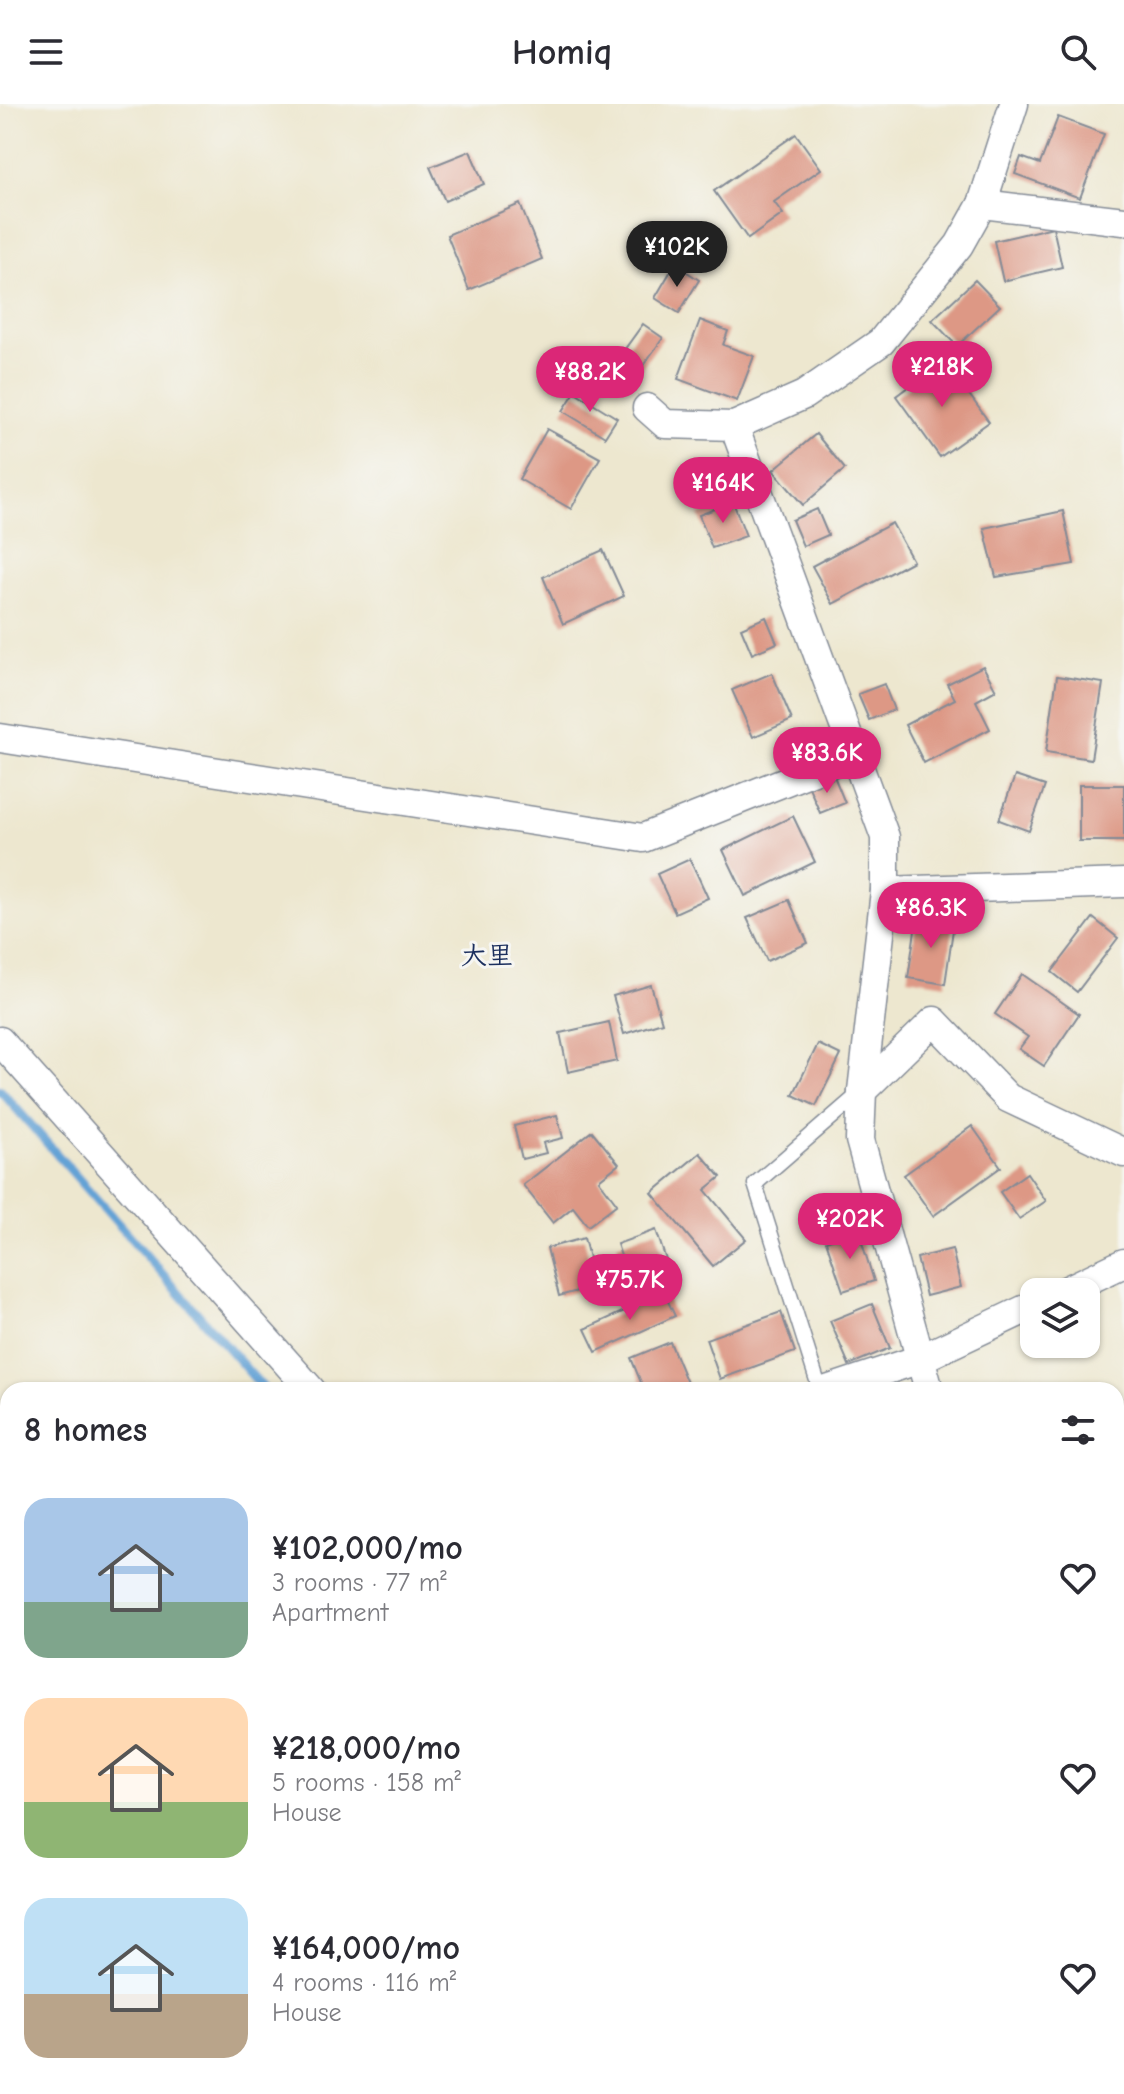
<!DOCTYPE html>
<meta charset="utf-8">
<style>
body{margin:0;font-family:"Comic Neue","Klee One",sans-serif;background:#f7f7f7;color:#2b2b33;height:100vh;display:flex;flex-direction:column;font-size:30px;white-space:nowrap}
*{box-sizing:border-box;margin:0}
p{font-size:26px;color:#7c7c81}
.icon{flex:none;width:44px;height:44px;fill:none;stroke:currentColor;stroke-width:2;stroke-linecap:round;stroke-linejoin:round}
.map{position:relative;flex:1;overflow:hidden}
.drawer{position:absolute;left:0px;top:1278px;width:1124px;height:712px;display:flex;flex-direction:column;background:#fff;border-radius:24px 24px 0 0;box-shadow:0 2px 6px #0004}
.drawer>*{flex:none}
.fabs{position:absolute;left:1020px;top:1174px;display:grid;gap:16px}
.fabs a{display:grid;place-items:center;width:80px;height:80px;border-radius:16px;background:#fff;box-shadow:0 2px 6px #0004;font-size:40px}
.price{position:absolute;translate:-50% -68px;padding:0 18px;border-radius:28px;background:#db2777;color:#fff;font-size:26px;line-height:52px;filter:drop-shadow(0 2px 4px #0008)}
.price::after{content:'';position:absolute;left:50%;top:48px;width:24px;height:18px;margin-left:-12px;background:inherit;clip-path:polygon(0 0,100% 0,50% 100%)}
.price.current{background:#222;color:#fff}
ul{padding:0;list-style:none}
li{display:flex;align-items:center;gap:24px;height:200px;padding:0 24px}
li span{display:grid;place-items:center;flex:none;width:224px;height:160px;border-radius:24px;color:#555}
li>.icon{margin-inline-start:auto}
span .icon{width:96px;height:96px;fill:#fffc;stroke-width:1}
li b{font-size:34px}
h2{display:flex;justify-content:space-between;align-items:center;height:96px;padding:0 24px;font-size:34px}
header{display:flex;justify-content:space-between;align-items:center;height:104px;padding:0 24px;background:#fff;font-size:36px;font-weight:700}
.map>svg:first-child{display:block}
.lines{fill:none;stroke-linecap:round;stroke-linejoin:round}
.stream{stroke:#63a2d5;stroke-width:9}
.building{fill:#dd9885}
.service-casing{stroke:#848b96;stroke-width:17}
.minor-casing{stroke:#848b96;stroke-width:31}
.secondary-casing{stroke:#848b96;stroke-width:41}
.service{stroke:#fff;stroke-width:14}
.minor{stroke:#fff;stroke-width:28}
.secondary{stroke:#fff;stroke-width:38}
.labels{text-anchor:middle;stroke-width:6;stroke-linejoin:round;paint-order:stroke}
.neighbourhood-label{font-size:26px;font-weight:bold;fill:#1b2f5e;stroke:#f6f6f2}
</style>
<header><svg class="icon" aria-label="menu" viewBox="0 0 24 24"><path d="M4 6h16M4 12h16M4 18h16"/></svg>Homiq<svg class="icon" aria-label="search" viewBox="0 0 24 24"><circle cx="10" cy="10" r="6"/><path d="M15 15l6 6"/></svg></header>
<div class="map">
<svg width="1124" height="1990" viewBox="0 0 1124 1990">
<rect width="100%" height="100%" fill="#f6f6f2"/>
<filter id="ink" filterUnits="userSpaceOnUse"><feTurbulence type="fractalNoise" baseFrequency=".0125" numOctaves="2"/><feDisplacementMap in="SourceGraphic" scale="16" xChannelSelector="R" yChannelSelector="G"/><feConvolveMatrix kernelMatrix="1 2 1 2 8 2 1 2 1" color-interpolation-filters="sRGB"/></filter>
<filter id="wash" filterUnits="userSpaceOnUse"><feTurbulence type="fractalNoise" baseFrequency=".006" numOctaves="4" result="noise"/><feDisplacementMap in="SourceGraphic" scale="32" xChannelSelector="R" yChannelSelector="G"/><feGaussianBlur stdDeviation="1.8" result="paint"/><feColorMatrix in="noise" values="0 0 0 0 0 0 0 0 0 0 0 0 0 0 0 0 0 1.4 0 .05"/><feComposite in="paint" operator="in"/></filter>
<g filter="url(#wash)">
<rect width="100%" height="100%" fill="#ede7cf"/>
<g class="lines">
<!-- stream -->
<g class="stream">
<path d="M0,986l265,300"/>
<path d="M887,1982l6,8"/>
</g>
</g>
<g id="blocks">
<!-- building -->
<g class="building">
<path d="M1058,13l46,17 -24,64 -65,-24 6,-17 19,7z"/>
<path d="M796,30l25,35 -47,33 9,12 -35,25 -34,-48z"/>
<path d="M470,47l14,33 -39,17 -15,-34z"/>
<path d="M520,100l22,55 -73,31 -22,-55z"/>
<path d="M1053,123l9,40 -59,14 -9,-40z"/>
<path d="M675,160l24,16 -20,33 -24,-15z"/>
<path d="M975,176l25,26 -43,40 -25,-26z"/>
<path d="M700,216l28,11 -5,14 31,11 -17,45 -59,-22z"/>
<path d="M643,220l20,14 -29,40 -20,-14z"/>
<path d="M944,256l45,62 -49,35 -44,-61z"/>
<path d="M575,288l42,26 -12,19 -42,-26z"/>
<path d="M547,325l53,29 -29,51 -52,-30z"/>
<path d="M816,330l29,35 -42,36 -30,-35z"/>
<path d="M733,398l13,34 -34,12 -13,-33z"/>
<path d="M817,405l11,26 -25,11 -11,-26z"/>
<path d="M1063,407l11,53 -78,13 -12,-49z"/>
<path d="M892,419l21,38 -80,43 -21,-38z"/>
<path d="M603,446l21,46 -61,28 -20,-47z"/>
<path d="M766,513l11,26 -25,11 -11,-26z"/>
<path d="M983,562l13,24 -20,11 14,28 -66,34 -19,-38 50,-26 -8,-15z"/>
<path d="M772,569l20,47 -39,17 -21,-47z"/>
<path d="M1057,572l46,7 -12,76 -45,-7z"/>
<path d="M884,580l10,26 -25,10 -11,-26z"/>
<path d="M834,672l11,27 -25,10 -11,-26z"/>
<path d="M1015,672l30,10 -16,45 -30,-11z"/>
<rect x="1079" y="681" width="45" height="56"/>
<path d="M793,712l22,46 -70,34 -22,-46z"/>
<path d="M690,755l18,39 -33,15 -18,-39z"/>
<path d="M789,796l19,43 -41,18 -20,-43z"/>
<path d="M917,813l37,6 -9,61 -37,-6z"/>
<path d="M1093,814l25,20 -41,54 -25,-20z"/>
<path d="M1022,870l57,40 -35,52 -25,-17 9,-12 -33,-23z"/>
<path d="M651,881l11,37 -38,12 -11,-38z"/>
<path d="M609,918l8,39 -49,11 -8,-39z"/>
<path d="M818,940l23,11 -25,51 -23,-11z"/>
<path d="M557,1011l6,23 -20,5 3,10 -24,6 -8,-33z"/>
<path d="M972,1022l29,41 -68,49 -29,-41z"/>
<path d="M592,1027l27,33 -20,16 18,24 -29,22 -15,-19 -20,16 -30,-38z"/>
<path d="M700,1049l21,24 -16,13 41,49 -33,27 -61,-73z"/>
<path d="M1027,1069l19,28 -27,18 -19,-27z"/>
<path d="M656,1126l13,39 -39,14 -13,-39z"/>
<path d="M858,1126l16,51 -31,10 -17,-50z"/>
<path d="M584,1134l12,48 -37,10 -12,-48z"/>
<path d="M952,1145l9,38 -35,9 -9,-38z"/>
<path d="M664,1189l11,23 -79,36 -11,-23z"/>
<path d="M872,1200l18,44 -41,17 -19,-44z"/>
<path d="M781,1208l14,40 -75,27 -14,-40z"/>
<path d="M670,1238l20,48h-46l-13,-32z"/>
</g>
</g>
</g>
<g filter="url(#ink)">
<use href="#blocks" fill-opacity="0" stroke="#848b96" stroke-width="2"/>
<g class="lines">
<defs>
<path id="service" d="M820,1286l-65,-206 105,-91"/>
<g id="minor">
<path d="M982,100l142,17"/>
<path d="M647,304l18,16 69,2 70,-31 77,-53 78,-97 23,-41 32,-100"/>
<path d="M734,322l151,411v54l-23,200 -2,49 69,250"/>
<path d="M0,634l643,100 211,-84"/>
<path d="M885,787l239,-8"/>
<path d="M0,937l311,349"/>
<path d="M862,987l72,-70 74,77 116,55"/>
<path d="M1063,1188l61,-29"/>
<path d="M827,1286l93,-31 114,-54"/>
<path d="M0,1362h8"/>
<path d="M0,1787l8,1"/>
<path d="M1116,1828l8,1"/>
<path d="M827,1982l7,8"/>
<path d="M932,1982l7,8"/>
</g>
<g id="secondary">
<path d="M0,1822l8,10"/>
<path d="M130,1982l6,8"/>
</g>
</defs>
<!-- service casing -->
<use href="#service" class="service-casing"/>
<!-- minor casing -->
<use href="#minor" class="minor-casing"/>
<!-- secondary casing -->
<use href="#secondary" class="secondary-casing"/>
<!-- service -->
<use href="#service" class="service"/>
<!-- minor -->
<use href="#minor" class="minor"/>
<!-- secondary -->
<use href="#secondary" class="secondary"/>
</g>
</g>
<g class="labels">
<!-- neighbourhood labels -->
<g class="neighbourhood-label">
<text x="487" y="860">大里</text>
</g>
</g>
</svg>
<div class="fabs">
<a><svg class="icon" aria-label="layers" viewBox="0 0 24 24"><path d="M12 4l9 5-9 5-9-5zM3 14l9 5 9-5"/></svg></a>
</div>
<b class="price current" style="left:677px;top:185px">¥102K</b>
<b class="price" style="left:942px;top:305px">¥218K</b>
<b class="price" style="left:590px;top:310px">¥88.2K</b>
<b class="price" style="left:723px;top:421px">¥164K</b>
<b class="price" style="left:827px;top:691px">¥83.6K</b>
<b class="price" style="left:931px;top:846px">¥86.3K</b>
<b class="price" style="left:850px;top:1157px">¥202K</b>
<b class="price" style="left:630px;top:1218px">¥75.7K</b>
<section class="drawer">
<h2>8 homes<svg class="icon" aria-label="filters" viewBox="0 0 24 24"><path d="M4 7h16M4 17h16"/><circle cx="9" cy="7" r="2"/><circle cx="15" cy="17" r="2"/></svg></h2>
<ul>
<li><span style="background:linear-gradient(#a9c7e8 65%,#7fa58c 0)"><svg class="icon" aria-label="home" viewBox="0 0 24 24"><path d="M3 11l9-7 9 7M6 9v11h12V9"/></svg></span><div><b>¥102,000/mo</b><p>3 rooms · 77 m²</p><p>Apartment</p></div><svg class="icon" aria-label="heart" viewBox="0 0 24 24"><path d="M12 20l-8-8c-3-5 5-10 8-4 3-6 11-1 8 4z"/></svg></li>
<li><span style="background:linear-gradient(#ffd9b3 65%,#8fb573 0)"><svg class="icon" aria-label="home" viewBox="0 0 24 24"><path d="M3 11l9-7 9 7M6 9v11h12V9"/></svg></span><div><b>¥218,000/mo</b><p>5 rooms · 158 m²</p><p>House</p></div><svg class="icon" aria-label="heart" viewBox="0 0 24 24"><path d="M12 20l-8-8c-3-5 5-10 8-4 3-6 11-1 8 4z"/></svg></li>
<li><span style="background:linear-gradient(#bfe0f5 60%,#b9a48a 0)"><svg class="icon" aria-label="home" viewBox="0 0 24 24"><path d="M3 11l9-7 9 7M6 9v11h12V9"/></svg></span><div><b>¥164,000/mo</b><p>4 rooms · 116 m²</p><p>House</p></div><svg class="icon" aria-label="heart" viewBox="0 0 24 24"><path d="M12 20l-8-8c-3-5 5-10 8-4 3-6 11-1 8 4z"/></svg></li>
</ul>
</section>
</div>
